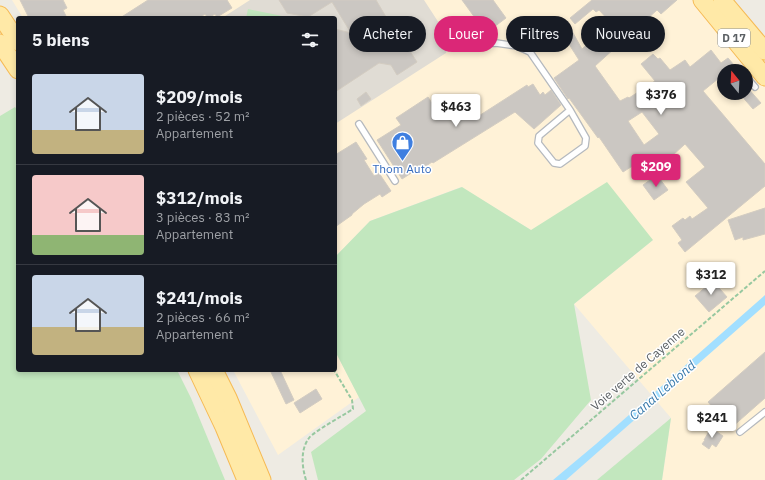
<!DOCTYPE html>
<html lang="fr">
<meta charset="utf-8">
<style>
body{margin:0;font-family:"IBM Plex Sans",sans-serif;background:#242831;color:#f1f3f6;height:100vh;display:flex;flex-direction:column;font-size:15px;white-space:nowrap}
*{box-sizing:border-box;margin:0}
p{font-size:13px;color:#9ea1a6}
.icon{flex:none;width:22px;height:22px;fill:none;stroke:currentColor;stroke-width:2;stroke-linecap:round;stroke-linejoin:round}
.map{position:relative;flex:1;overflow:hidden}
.panel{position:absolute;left:16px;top:16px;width:321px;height:356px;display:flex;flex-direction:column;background:#171b24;border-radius:4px;box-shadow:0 2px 6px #0003}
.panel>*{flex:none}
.hud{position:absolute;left:349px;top:16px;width:356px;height:36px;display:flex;gap:8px}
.needle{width:26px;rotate:342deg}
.tools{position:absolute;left:717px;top:64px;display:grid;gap:8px}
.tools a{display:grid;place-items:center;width:36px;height:36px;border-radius:50%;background:#171b24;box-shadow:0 2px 6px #0003;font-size:20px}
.price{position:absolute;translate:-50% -34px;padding:0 9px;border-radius:4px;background:#fff;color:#222;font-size:13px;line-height:26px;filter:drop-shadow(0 1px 2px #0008)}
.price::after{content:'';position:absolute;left:50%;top:24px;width:12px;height:9px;margin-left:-6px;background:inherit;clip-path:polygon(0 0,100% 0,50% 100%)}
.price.current{background:#db2777;color:#fff}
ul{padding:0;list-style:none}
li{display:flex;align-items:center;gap:12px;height:100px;padding:0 16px}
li+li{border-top:1px solid #363941}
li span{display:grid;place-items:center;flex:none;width:112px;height:80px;border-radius:4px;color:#555}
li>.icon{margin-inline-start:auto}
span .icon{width:48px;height:48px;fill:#fffc;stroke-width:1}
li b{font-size:17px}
h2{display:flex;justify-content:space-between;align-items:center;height:48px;padding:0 16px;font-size:17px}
.chip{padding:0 14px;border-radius:18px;background:#171b24;box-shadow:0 2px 6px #0003;font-size:14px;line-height:36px}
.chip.current{background:#db2777;color:#fff}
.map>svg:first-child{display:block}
.commercial{fill:#fff2d7;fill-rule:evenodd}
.education{fill:#e0dcd4}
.green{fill:#c2e7be}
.water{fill:#a2dfff}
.building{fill:#cbc7c2;stroke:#d3ccc1;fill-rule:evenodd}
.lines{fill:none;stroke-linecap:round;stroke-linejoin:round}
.service-casing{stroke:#b5b9be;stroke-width:8}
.primary-casing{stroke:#f6ba54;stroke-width:19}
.path{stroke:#97c8a0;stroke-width:2;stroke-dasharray:4 2;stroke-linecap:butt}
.service{stroke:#fff;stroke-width:5.5}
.primary{stroke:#ffe9a7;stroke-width:17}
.labels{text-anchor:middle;stroke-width:3;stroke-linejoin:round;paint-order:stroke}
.shield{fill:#fff;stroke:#8c9092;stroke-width:1}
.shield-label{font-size:11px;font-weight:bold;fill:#5b6064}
.shop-label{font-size:12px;fill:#366cbe;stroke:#fff}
.street-label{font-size:12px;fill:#5b6064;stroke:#fff}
.water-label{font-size:13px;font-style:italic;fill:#397bac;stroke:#fff}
</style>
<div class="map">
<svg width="765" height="480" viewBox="0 0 765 480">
<rect width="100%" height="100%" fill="#eeebe3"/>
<!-- commercial -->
<g class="commercial">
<path d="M12,0h680l73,86v394h-103l9,-62 -97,-114 79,-64 -122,-10 -70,-43 -91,34 -35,36v-239h-312zM724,71h22v22h-22z"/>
<path d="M335,351l24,46 -81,58 -45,-85h102z"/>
</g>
<!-- education -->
<path class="education" d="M250,0h174l26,40 -4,13 -111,71v-106h-113z"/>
<!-- green -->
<g class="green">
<path d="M248,9l44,9h-46z"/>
<path d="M15,107l3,4v259h159l14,28 34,82h-225v-364z"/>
<path d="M607,182l46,58 -79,64 17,96 -50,59 -27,21h-196l-7,-28 55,-41 -31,-60v-94l35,-36 92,-34 69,43z"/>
<path d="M671,418l-9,62h-65z"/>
</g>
<!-- water -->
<path class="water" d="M765,295v10l-199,175h-13l43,-36z"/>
<!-- building -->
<g class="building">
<path d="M20,0h43l4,8 -4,2 4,8h-38z"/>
<path d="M148,0h79l5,8 -15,9 -2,-3 -7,4 -3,-4 -6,4h-79z"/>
<path d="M279,0h97l16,27 -18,11 32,7 11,17 -20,13 -6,-10 -12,-2 -44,29v-63l16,4 -19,-31 -24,15 -21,-4z"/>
<path d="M462,0h31l13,18 -20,15z"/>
<path d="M592,0h85l-16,14 -4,-4 -62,56 25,35 8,-4 1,1 26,-17 -14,-17 12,-10 5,5 2,-1 10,12 15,-10 5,7 21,-17 10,13 7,-5 6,7 -7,6h-3v3l-21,17 62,73v22l-80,66 -7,-9 4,-3 -10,-14 11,-8 2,2 5,-4 2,3 16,-11 -22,-26 19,-15 -20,-23 -13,12 4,5 -17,14 -14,-17 -22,14 -24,-35 -1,1 -29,-40 -1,1 -14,-21 25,-18 -12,-19 -21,8 -1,-1h-8l-3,-9 34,-15 14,25 29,-26 -12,-13 -3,2 -3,-3 -18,15 -5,-6zM642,112l17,22 -15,11 -16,-24z"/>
<path d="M533,84l7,11 3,-3 2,3 6,-5 10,15 -27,24 -19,-17 -82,51 -1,-1 -12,8 -1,-2 -17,11 -25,-39 24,-15 -5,-7 32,-21 11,17 21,-12 1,2 3,-1 10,16 53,-34 1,2z"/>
<path d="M746,86l15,17 -8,6 -14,-16h7z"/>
<path d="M366,92l5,7 -10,7 -4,-7z"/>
<path d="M356,142l11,17 -3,1 10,16 5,-3 12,18 -9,6 -2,-3 -16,10 -12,10v1l-17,12v-72z"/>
<path d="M657,175l11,15 -14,10 -11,-15z"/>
<path d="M765,208v26l-22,6v-3l-8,3 -7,-20z"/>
<path d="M713,281l14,16 -18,15 -14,-16z"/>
<path d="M765,352v46l-34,30 -23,-26z"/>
<path d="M270,370h10l14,30 -8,4z"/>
<path d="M316,389l6,10 -22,14 -6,-10z"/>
<path d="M711,428l12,8 -7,11 -4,-3 -3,5 -7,-5 3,-4h-1z"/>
</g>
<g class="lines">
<defs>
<g id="service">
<path d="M463,45l33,-2 21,3 13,6 40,58 16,28 -1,8 -25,18 -6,-1 -16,-20 1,-7 31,-26"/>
<path d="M740,69l1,2"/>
<path d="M746,77l9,10"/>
<path d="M359,124l36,57"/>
<path d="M740,432l25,-20"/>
</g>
<g id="primary">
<path d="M702,0l63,77"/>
<path d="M722,0l43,51"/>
<path d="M0,15l18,27"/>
<path d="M0,43l18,27"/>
<path d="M197,370l27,57 22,53"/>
<path d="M214,370l14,28 34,82"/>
</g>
</defs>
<!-- service casing -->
<use href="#service" class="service-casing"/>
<!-- primary casing -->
<use href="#primary" class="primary-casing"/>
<!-- path -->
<g class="path">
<path d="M306,480c-4,-13 -6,-30 3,-42 4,-6 35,-23 44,-29l-1,-9 -18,-30"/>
<path d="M521,480l244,-209"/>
</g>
<!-- service -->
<use href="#service" class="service"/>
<!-- primary -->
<use href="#primary" class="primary"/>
</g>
<!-- icons -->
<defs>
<symbol id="shop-pin" viewBox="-11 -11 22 30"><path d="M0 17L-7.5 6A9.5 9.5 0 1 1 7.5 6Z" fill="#3f7fe0" stroke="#fff"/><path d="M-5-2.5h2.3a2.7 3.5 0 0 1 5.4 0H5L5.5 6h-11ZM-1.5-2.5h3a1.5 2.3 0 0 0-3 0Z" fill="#fff"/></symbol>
</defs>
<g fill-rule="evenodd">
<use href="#shop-pin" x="390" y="130" width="25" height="34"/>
</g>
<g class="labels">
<!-- shield labels -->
<rect class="shield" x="718" y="29" width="32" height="18" rx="3"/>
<g class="shield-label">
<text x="734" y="42">D 17</text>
</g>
<!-- shop labels -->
<g class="shop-label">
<text x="402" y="173">Thom Auto</text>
</g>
<!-- street labels -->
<g class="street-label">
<text transform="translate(638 369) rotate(-41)" y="4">Voie verte de Cayenne</text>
</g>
<!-- water labels -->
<g class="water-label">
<text transform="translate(662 390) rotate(-41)" y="5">Canal Leblond</text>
</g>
</g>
</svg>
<div class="tools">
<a><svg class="needle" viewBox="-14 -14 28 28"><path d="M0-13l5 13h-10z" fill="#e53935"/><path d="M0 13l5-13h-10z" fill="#9ea1a6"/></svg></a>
</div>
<b class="price" style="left:661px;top:116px">$376</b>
<b class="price" style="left:456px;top:128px">$463</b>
<b class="price current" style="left:656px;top:188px">$209</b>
<b class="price" style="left:711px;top:296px">$312</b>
<b class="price" style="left:712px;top:439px">$241</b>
<div class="hud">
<a class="chip">Acheter</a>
<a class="chip current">Louer</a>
<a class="chip">Filtres</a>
<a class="chip">Nouveau</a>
</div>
<section class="panel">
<h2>5 biens<svg class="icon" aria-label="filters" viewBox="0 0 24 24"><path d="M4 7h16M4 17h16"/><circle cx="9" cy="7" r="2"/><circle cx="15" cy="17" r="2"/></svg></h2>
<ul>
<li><span style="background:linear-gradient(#c9d6e8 70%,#c2b280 0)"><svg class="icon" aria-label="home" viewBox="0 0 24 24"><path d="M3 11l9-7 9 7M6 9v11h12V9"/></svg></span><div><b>$209/mois</b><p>2 pièces · 52 m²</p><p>Appartement</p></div></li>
<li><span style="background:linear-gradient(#f6c9c9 75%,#8fb573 0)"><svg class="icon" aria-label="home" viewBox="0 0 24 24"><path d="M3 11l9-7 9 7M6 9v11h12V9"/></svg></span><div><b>$312/mois</b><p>3 pièces · 83 m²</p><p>Appartement</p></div></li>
<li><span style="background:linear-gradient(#c9d6e8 65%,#c2b280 0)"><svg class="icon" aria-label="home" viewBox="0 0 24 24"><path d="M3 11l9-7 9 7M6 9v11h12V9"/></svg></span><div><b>$241/mois</b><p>2 pièces · 66 m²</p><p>Appartement</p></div></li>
</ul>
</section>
</div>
